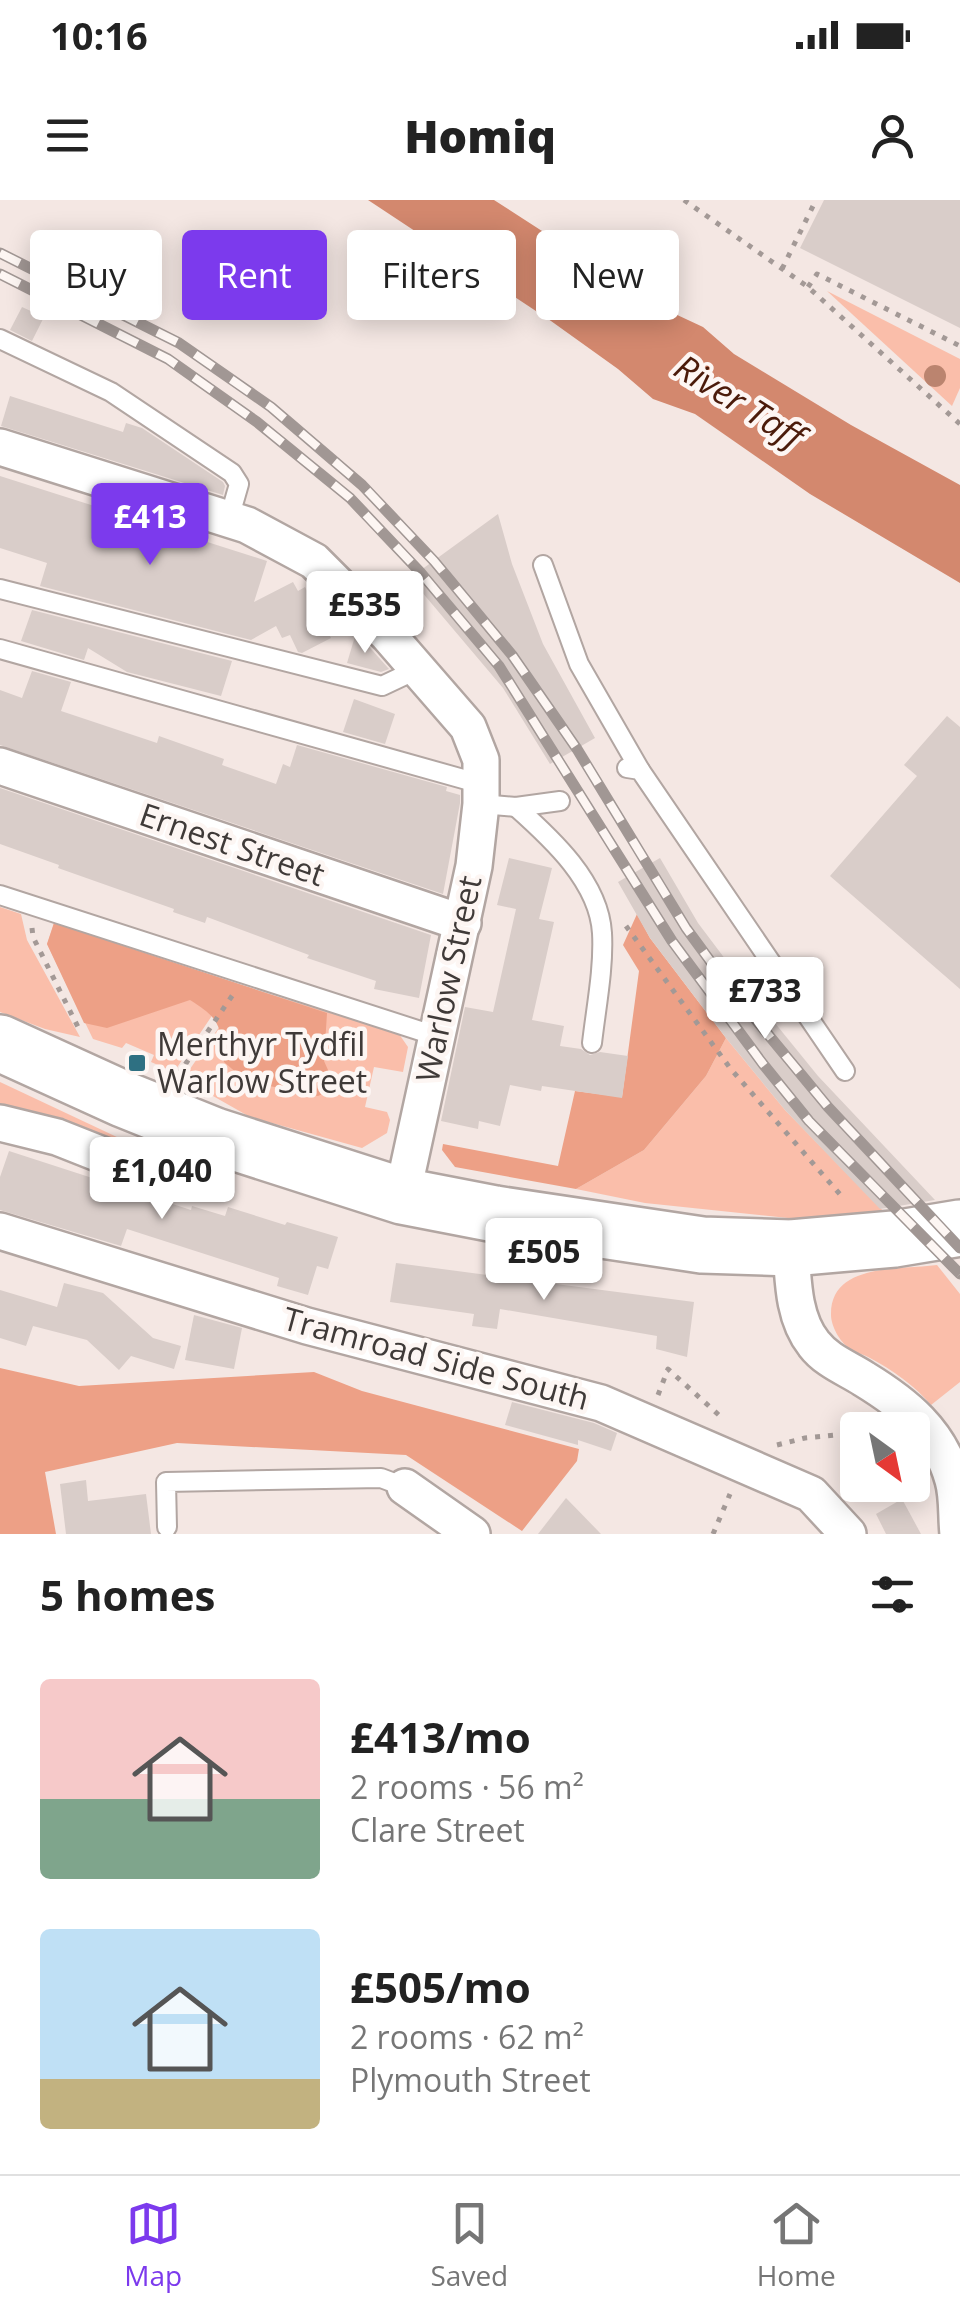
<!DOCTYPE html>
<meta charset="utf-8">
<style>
body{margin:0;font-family:"Open Sans",sans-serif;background:#f2f2f2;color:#222;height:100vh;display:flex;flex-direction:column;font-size:38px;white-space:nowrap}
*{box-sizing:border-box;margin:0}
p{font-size:32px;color:#767676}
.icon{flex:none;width:55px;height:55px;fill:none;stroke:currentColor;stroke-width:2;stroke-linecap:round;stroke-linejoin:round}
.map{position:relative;height:1334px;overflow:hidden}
.sheet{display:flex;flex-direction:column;background:#fff;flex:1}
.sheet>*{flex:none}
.hud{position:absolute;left:30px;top:30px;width:900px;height:90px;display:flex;gap:20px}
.needle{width:65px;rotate:147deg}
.fabs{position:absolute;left:840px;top:1212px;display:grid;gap:20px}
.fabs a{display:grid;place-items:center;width:90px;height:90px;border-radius:10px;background:#fff;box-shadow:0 5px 25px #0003;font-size:50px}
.price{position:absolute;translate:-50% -85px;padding:0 22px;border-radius:10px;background:#fff;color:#222;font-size:32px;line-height:65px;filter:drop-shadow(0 2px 5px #0008)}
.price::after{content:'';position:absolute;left:50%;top:60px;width:30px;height:22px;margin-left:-15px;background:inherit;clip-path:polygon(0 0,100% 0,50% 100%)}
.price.active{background:#7c3aed;color:#fff}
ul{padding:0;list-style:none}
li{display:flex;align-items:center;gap:30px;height:250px;padding:0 40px}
li span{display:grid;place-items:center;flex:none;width:280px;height:200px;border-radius:10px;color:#555}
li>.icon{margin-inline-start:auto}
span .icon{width:120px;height:120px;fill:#fffc;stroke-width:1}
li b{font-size:42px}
h2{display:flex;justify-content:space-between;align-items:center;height:120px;padding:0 40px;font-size:42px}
.tag{padding:0 35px;border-radius:10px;background:#fff;box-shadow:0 5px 25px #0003;font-size:35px;line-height:90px}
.tag.active{background:#7c3aed;color:#fff}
.status{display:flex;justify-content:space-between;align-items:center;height:70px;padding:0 50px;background:#fff;direction:ltr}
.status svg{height:28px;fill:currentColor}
header{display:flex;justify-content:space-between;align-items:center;height:130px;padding:0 40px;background:#fff;font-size:45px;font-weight:800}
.tabs{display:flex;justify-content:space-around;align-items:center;height:140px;border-top:2px solid #e0e0e0;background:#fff;font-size:28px;color:#767676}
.tabs a{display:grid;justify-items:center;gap:5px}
.tabs .active{color:#7c3aed}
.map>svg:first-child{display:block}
.green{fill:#fabeaa}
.forest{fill:#eda086}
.water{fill:#d3886e}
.building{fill:#d9cdc9}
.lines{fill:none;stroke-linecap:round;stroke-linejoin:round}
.service-casing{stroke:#b2a6a2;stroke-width:22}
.minor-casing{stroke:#b2a6a2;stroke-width:40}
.primary-casing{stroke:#b2a6a2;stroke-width:60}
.path{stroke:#a39996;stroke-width:5;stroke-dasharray:5 8;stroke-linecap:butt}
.service{stroke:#fff;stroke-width:18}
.minor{stroke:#fff;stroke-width:35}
.primary{stroke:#fff;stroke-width:55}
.rail-casing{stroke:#a19794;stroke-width:11}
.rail{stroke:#fdf6f3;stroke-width:8;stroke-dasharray:22;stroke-linecap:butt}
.tree{fill:#bb846f}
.poi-dot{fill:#2e7082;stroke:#fdf6f3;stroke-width:4}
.labels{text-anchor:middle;stroke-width:9;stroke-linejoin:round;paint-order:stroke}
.street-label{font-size:32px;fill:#3f3a38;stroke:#fdf6f3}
.poi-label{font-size:32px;fill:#3f3a38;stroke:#fdf6f3;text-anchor:start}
.water-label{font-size:35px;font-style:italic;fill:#4b1b0a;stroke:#fdf6f3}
</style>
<div class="status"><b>10:16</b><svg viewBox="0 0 49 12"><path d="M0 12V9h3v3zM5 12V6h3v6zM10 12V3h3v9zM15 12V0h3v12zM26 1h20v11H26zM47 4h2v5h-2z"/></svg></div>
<header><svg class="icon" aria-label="menu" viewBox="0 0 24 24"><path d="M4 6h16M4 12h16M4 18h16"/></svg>Homiq<svg class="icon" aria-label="person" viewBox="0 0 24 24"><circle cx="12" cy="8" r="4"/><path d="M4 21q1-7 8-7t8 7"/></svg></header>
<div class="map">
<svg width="960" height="1334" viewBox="0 0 960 1334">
<rect width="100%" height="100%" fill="#f4e7e3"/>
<!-- green -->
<g class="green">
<path d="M827,91l133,68v29l-8,18z"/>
<path d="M0,707l21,7 6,26 53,97 -35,-8 -45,-17z"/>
<path d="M54,723l180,60 -60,89 -23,-10 3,-7 -28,-12 -4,5 -29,-9 -46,-95z"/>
<path d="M247,787l152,47 9,13 -5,25 -29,-5 -9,40 22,5 3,8 -3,13 -25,15 -112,-31 -67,-38z"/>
<path d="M726,838l59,72 103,106 -62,6 -181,-19 -69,-14 68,-39 62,-74z"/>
<path d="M0,882l153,72 4,5 -157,-48z"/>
<path d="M937,1065l23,29v88l-29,23c-16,-19 -38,-35 -61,-47 -6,-4 -15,-5 -21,-10 -9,-6 -18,-22 -18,-33 -1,-52 68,-45 106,-50z"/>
</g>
<!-- forest -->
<g class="forest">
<path d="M637,714l13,24 76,100 -20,38 -62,74 -68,39 -121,-22 -13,-17 1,-6 115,22 17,-75 47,6 17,-126 -16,-26z"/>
<path d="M54,723l273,90 -3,48 12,27 -18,8 -72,-15 -22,-19c-3,-35 -3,-43 -34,-62l-83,28 -23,-5 -37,-79z"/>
<path d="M0,1168l79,18 235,-14 48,19 217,58 -2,12 -55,70 -116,-76 -229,-12 -132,29 11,62h-56z"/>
</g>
<!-- water -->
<path class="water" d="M368,0h126l164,106 45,21 31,27 117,71 109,60v98l-150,-89 -115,-80 -42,-15 -35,-30 -67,-48z"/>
<!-- building -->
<g class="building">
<path d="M824,0h136v128l-160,-80z"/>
<path d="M22,107l22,10 -12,24 -22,-11z"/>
<path d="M10,196l113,36 3,-9 16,5 81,54 2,4 -2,9 -222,-69z"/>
<path d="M0,276l267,85 -13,41 39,-20 5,9 7,-4 26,51 -29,15 -4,-1 -8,-17 -8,3 -6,-12 -25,14 -211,-54 7,-23 -47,-15z"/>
<path d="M498,314l14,50 31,80 52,94 -45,26 -47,-76 -93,-110z"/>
<path d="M32,410l200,51 -11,35 -94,-24 -39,-24 -4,12 -63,-19z"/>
<path d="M356,433l16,17 17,19 -8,3 -34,-9z"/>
<path d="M32,471l39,11 -10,29 96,32 2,-7 65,23 -2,6 54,19 7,-20 7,3 7,-22 150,42 -1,4 14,4v8l-17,91 -443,-149v-55l22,8z"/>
<path d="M354,499l41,15 -10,30 -42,-12z"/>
<path d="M947,516l13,11v262l-130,-113 87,-100 -13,-11z"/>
<path d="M0,588l431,147 -12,63 -45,-9 2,-8 -69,-23 2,-3 -102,-38 -2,6 -32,-11 1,-3 -116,-41 1,-3 -59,-21z"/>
<path d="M509,658l43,10 -13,51 15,3 -22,98 32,6 -4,20 21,3 9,6 10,-3 28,4 -6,42 -80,-12 -1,5 -31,-6 -10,41 -21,-5 -1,8 -37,-8 24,-114 28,5 23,-103 -19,-4z"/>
<path d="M660,658l38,65 55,73 65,80 117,124 -55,9 -95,-99 -59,-72 -76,-100 -32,-56z"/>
<path d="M9,951l182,59 1,-4 33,10 3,-9 57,18 2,-3 51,15 -10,32 -11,-3 -9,29 -31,-9 2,-8 -152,-49 -6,17 -121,-36v-33z"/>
<path d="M396,1063l298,39 -7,55 -31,-8 1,-13 -40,-7 -117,-20 -3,20 -25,-3 2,-12 -84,-12z"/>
<path d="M64,1083l39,10 50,45 28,8 -7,23 -43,-13 -12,14 -32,-30 -54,-14 -7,20 -26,-8v-48l57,17z"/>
<path d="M194,1115l48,13 -8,41 -49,-9z"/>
<path d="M512,1202l82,21 23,10 -6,18 -33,-11v5l-73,-20z"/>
<path d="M86,1280l2,21 58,-7 5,40h-85l-6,-50z"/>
<path d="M566,1298l35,36h-63z"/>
<path d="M902,1299l19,35h-35l-10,-20z"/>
</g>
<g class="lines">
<defs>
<g id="service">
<path d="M0,139l111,53 121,81 7,11 -10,35"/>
<path d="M543,365l36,99 61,106"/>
<path d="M0,389l382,97 36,-17"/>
<path d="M0,449l481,135"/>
<path d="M627,568l13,2 205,301"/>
<path d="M481,604l35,3 44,-6"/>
<path d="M516,607c36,32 83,75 86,126 2,35 -6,75 -10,110"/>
<path d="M0,695l436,141"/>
<path d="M167,1327l-1,-45 215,-4 24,9"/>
</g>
<g id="minor">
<path d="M0,247l247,78 67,36 74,74 80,92 13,33v44l-7,62 -72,330"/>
<path d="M0,566l463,157"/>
<path d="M0,923l57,14 96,38 29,-3 20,-15 13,-21"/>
<path d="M0,1031l307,95 294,77 210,91 37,40"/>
<path d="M791,1048c2,32 2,70 23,96 13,17 33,24 50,35 41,25 76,53 89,101 5,17 3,37 5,54"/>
<path d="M405,1287l67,47"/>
</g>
<path id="primary" d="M0,843l123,56 92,37 187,60 93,18 207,31 89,3 103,-9 66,-11"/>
</defs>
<!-- service casing -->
<use href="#service" class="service-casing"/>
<!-- minor casing -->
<use href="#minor" class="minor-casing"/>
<!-- primary casing -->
<use href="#primary" class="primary-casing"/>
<!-- path -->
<g class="path">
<path d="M684,0l124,87 152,137"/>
<path d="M782,69l34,-69"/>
<path d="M808,87l9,-13 143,72"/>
<path d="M626,726l104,142 114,131"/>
<path d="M32,728l1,9 47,94"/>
<path d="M178,875l56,-82"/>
<path d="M658,1195l10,-26 53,48"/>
<path d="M860,1230l6,-11"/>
<path d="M777,1245l28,-7 53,-5"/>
<path d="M713,1334l17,-40"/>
</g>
<!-- service -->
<use href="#service" class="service"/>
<!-- minor -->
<use href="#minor" class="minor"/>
<!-- primary -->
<use href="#primary" class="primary"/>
<defs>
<g id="rail">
<path d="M0,53l179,90 92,64 91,78 72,76 78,94 65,94 109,179 47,64 95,115 132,141"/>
<path d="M0,74l168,85 89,63 93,76 70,74 79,94 173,275 91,123 46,57 151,153"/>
</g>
</defs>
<!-- rail casing -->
<use href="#rail" class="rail-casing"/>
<!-- rail -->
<use href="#rail" class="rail"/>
</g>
<!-- trees -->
<circle class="tree" cx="935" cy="176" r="11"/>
<!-- markers -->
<rect class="poi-dot" x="127" y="853" width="20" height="20" rx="5"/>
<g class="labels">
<!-- street labels -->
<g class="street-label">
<text transform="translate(232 645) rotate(19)" y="11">Ernest Street</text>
<text transform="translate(449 779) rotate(-78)" y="11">Warlow Street</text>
<text transform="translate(436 1159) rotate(15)" y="11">Tramroad Side South</text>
</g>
<!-- poi labels -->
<g class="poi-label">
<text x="157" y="856">Merthyr Tydfil<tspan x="157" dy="37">Warlow Street</tspan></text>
</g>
<!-- water labels -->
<g class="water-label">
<text transform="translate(739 202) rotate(32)" y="12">River Taff</text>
</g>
</g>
</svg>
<div class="fabs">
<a><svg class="needle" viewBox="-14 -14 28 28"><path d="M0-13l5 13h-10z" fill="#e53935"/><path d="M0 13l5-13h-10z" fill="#767676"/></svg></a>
</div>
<b class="price active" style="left:150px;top:368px">£413</b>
<b class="price" style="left:365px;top:456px">£535</b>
<b class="price" style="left:765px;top:842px">£733</b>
<b class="price" style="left:162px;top:1022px">£1,040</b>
<b class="price" style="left:544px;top:1103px">£505</b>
<div class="hud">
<a class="tag">Buy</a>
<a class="tag active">Rent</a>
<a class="tag">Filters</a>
<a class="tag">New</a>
</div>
</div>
<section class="sheet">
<h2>5 homes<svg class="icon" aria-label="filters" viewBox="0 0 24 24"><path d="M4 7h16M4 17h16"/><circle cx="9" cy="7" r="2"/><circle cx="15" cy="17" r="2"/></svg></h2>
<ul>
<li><span style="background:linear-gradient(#f6c9c9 60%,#7fa58c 0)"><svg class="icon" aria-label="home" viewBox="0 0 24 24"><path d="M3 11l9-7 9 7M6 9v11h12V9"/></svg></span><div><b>£413/mo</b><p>2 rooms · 56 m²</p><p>Clare Street</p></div></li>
<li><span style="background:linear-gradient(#bfe0f5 75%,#c2b280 0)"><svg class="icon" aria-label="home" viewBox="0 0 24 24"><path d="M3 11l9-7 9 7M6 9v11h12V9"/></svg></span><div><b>£505/mo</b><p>2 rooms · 62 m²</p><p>Plymouth Street</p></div></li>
</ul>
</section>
<nav class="tabs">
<a class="active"><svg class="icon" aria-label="map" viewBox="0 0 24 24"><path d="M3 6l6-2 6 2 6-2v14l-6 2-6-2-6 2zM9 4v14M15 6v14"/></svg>Map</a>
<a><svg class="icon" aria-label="saved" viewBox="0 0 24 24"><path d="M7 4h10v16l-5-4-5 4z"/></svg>Saved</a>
<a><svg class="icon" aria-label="home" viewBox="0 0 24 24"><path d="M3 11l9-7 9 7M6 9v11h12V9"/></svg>Home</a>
</nav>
